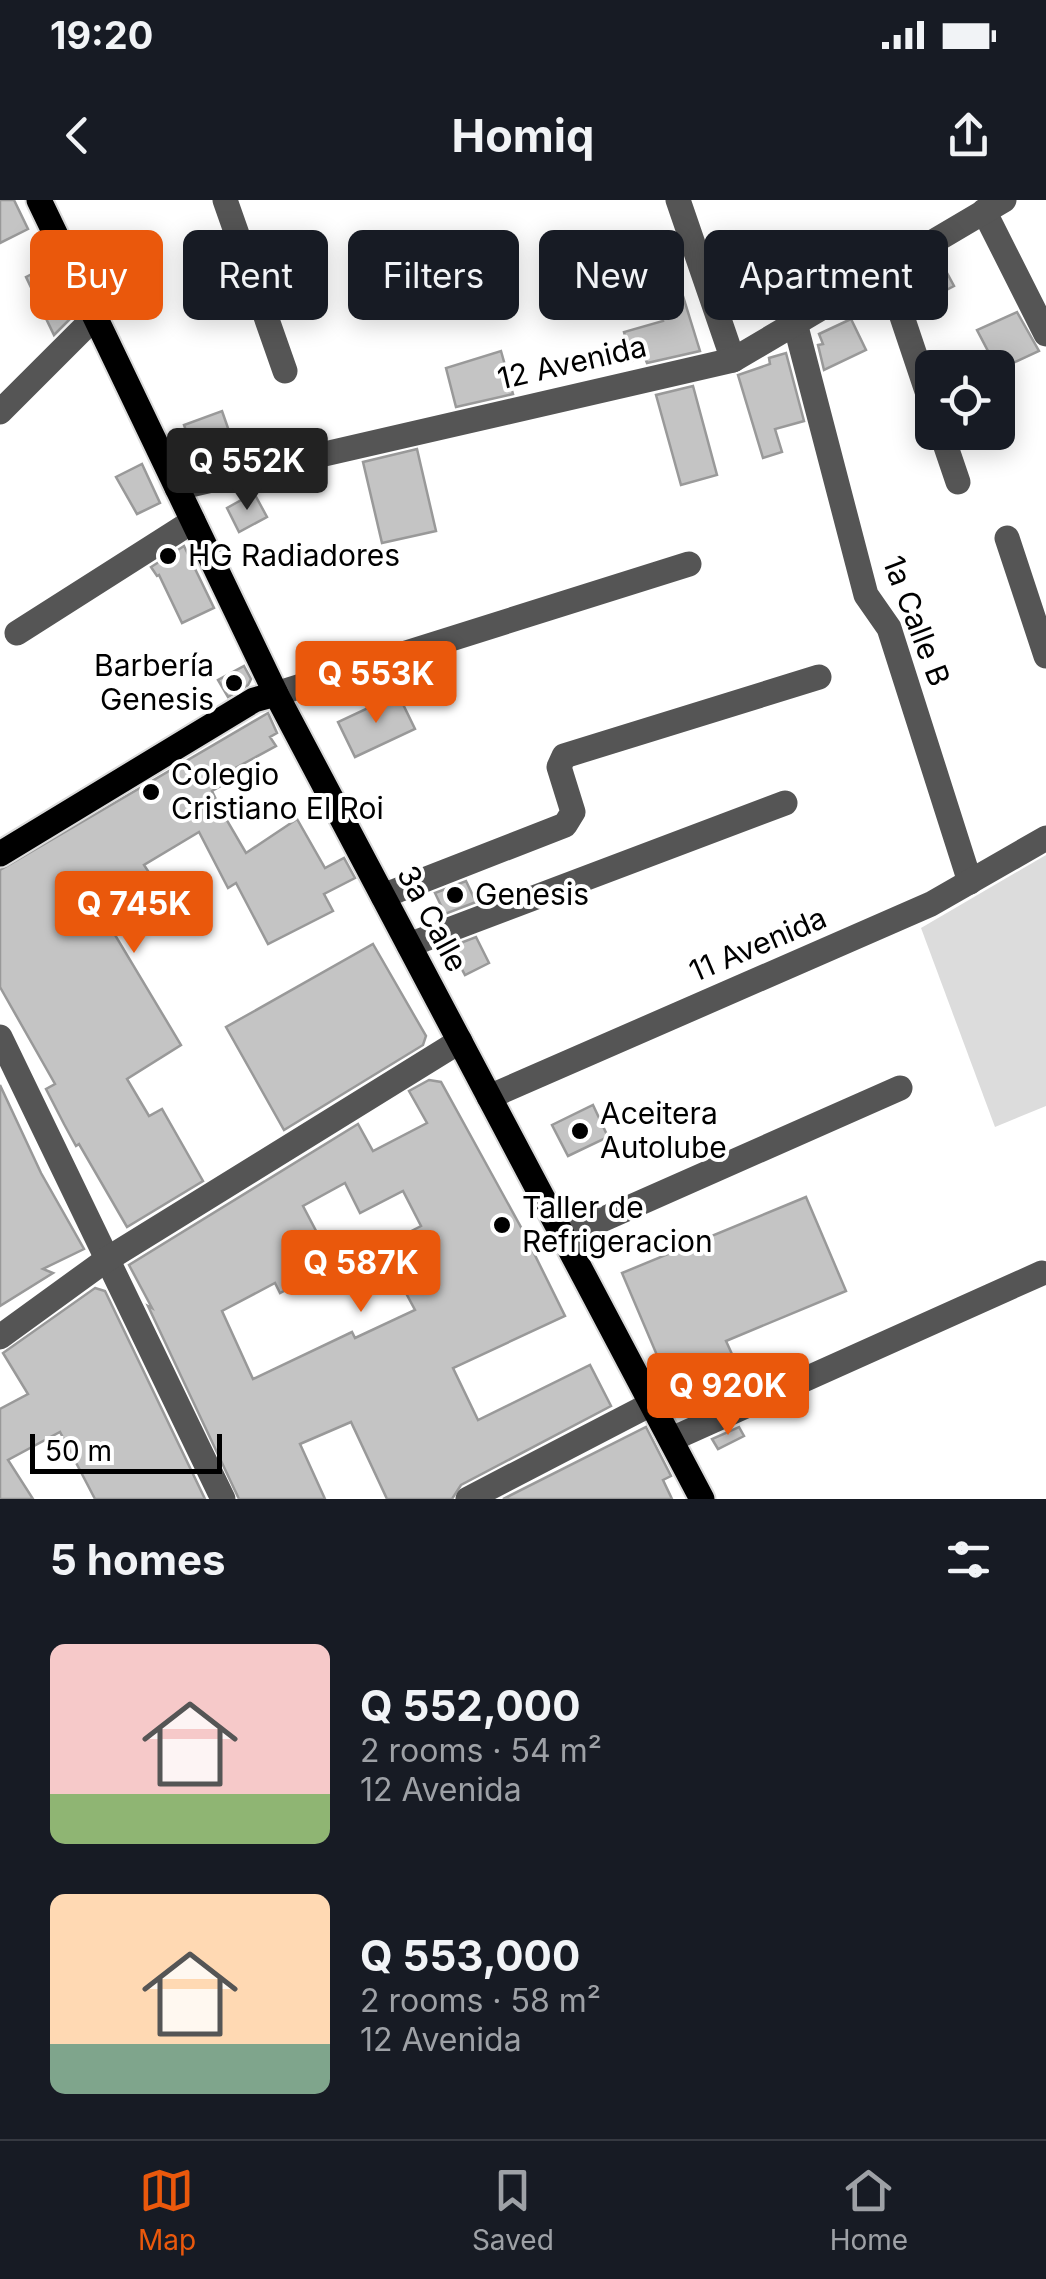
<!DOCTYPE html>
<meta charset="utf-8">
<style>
body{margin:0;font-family:Inter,sans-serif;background:#20242c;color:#f1f3f6;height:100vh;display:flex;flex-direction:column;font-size:38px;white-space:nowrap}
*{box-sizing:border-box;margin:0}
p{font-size:32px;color:#9ea1a6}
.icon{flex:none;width:55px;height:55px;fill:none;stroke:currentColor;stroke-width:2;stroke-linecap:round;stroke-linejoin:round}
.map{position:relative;height:1299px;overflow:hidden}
.side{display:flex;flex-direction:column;background:#171b24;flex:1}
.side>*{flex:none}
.banner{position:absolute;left:30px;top:30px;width:988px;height:90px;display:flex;gap:20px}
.tools{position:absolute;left:915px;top:150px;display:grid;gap:20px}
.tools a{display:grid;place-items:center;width:100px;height:100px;border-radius:15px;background:#171b24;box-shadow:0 5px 25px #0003;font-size:50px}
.scale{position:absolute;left:30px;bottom:25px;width:192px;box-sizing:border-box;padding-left:10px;border:5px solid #000;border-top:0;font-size:28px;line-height:35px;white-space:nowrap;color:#000;-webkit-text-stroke:8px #fff;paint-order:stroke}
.price{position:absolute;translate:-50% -85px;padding:0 22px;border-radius:10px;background:#ea580c;color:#fff;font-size:32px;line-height:65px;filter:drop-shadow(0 2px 5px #0008)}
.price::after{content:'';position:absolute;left:50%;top:60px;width:30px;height:22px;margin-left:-15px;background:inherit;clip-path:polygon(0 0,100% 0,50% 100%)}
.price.current{background:#222;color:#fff}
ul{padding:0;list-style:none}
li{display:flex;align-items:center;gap:30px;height:250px;padding:0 50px}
li span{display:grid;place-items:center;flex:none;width:280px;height:200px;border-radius:15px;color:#555}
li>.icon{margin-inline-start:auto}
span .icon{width:120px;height:120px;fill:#fffc;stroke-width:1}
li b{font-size:42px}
h2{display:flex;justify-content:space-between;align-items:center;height:120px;padding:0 50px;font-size:42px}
.tag{padding:0 35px;border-radius:15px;background:#171b24;box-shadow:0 5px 25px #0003;font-size:35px;line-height:90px}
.tag.current{background:#ea580c;color:#fff}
.status{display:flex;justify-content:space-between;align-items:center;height:70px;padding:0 50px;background:#171b24;direction:ltr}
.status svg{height:28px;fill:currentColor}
header{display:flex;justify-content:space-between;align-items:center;height:130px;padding:0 50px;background:#171b24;font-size:45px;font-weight:700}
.tabs{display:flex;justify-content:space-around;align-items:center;height:140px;border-top:2px solid #363941;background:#171b24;font-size:28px;color:#9ea1a6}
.tabs a{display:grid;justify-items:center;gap:5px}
.tabs .current{color:#ea580c}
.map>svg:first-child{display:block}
.green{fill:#dcdcdc}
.building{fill:#c4c4c4;stroke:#999;stroke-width:2.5;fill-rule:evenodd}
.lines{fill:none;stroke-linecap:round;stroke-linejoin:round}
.major-casing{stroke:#dbdbdb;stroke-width:29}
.minor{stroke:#555;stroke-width:25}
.major{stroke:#000;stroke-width:25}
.poi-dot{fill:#000;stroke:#fff;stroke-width:4}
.labels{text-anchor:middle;stroke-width:8;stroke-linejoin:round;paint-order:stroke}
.street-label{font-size:30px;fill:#000;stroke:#fff}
.poi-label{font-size:30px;fill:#000;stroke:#fff;text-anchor:start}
</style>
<div class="status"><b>19:20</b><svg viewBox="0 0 49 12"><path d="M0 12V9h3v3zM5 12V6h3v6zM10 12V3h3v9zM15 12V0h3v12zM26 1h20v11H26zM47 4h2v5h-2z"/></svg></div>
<header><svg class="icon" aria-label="back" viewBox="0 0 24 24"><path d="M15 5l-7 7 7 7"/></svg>Homiq<svg class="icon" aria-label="share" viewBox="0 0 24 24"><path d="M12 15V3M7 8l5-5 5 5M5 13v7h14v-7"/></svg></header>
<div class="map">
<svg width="1046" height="1299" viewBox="0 0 1046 1299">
<rect width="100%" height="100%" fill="#fff"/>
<!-- green -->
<path class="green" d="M1046,655v251l-51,21 -74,-199z"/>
<!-- building -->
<g class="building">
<path d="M0,0h14l14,29 -28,14z"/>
<path d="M939,58l15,28 -29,15 -14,-27z"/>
<path d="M50,65l24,50 -20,20 -28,-58z"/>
<path d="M674,67l26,84 -53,12 -2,-5 -13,3 -8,-29 39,-11 -14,-46z"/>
<path d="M1017,112l22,39 -41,19 -21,-40z"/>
<path d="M851,119l15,31 -42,20 -6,-25 5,-1 -4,-10z"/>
<path d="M501,151l12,43 -57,13 -10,-39z"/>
<path d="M786,153l18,68 -29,8 7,23 -19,6 -25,-83 32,-11 -1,-6z"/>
<path d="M693,186l24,89 -36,10 -25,-90z"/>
<path d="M222,211l7,20 -38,14 -7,-20z"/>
<path d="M417,249l19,82 -54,12 -19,-81z"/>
<path d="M142,264l18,39 -23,11 -21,-37z"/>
<path d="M254,293l13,24 -28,15 -12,-24z"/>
<path d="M184,346l30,62 -32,15 -23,-48 -2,1 -6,-9z"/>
<path d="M244,466l7,13 -3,6 -20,12 -10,-17z"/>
<path d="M398,494l17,35 -60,28 -17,-35z"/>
<path d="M268,513l9,20 -7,4 6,9 -46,25 5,7 -23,13 10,21 24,41 51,-34 28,49 19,-10 11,20 -31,16 9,17 -65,33 -32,-61 -8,5 -29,-56 -55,33 12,18 -53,32 78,130 -54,34 22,37 13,-7 41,72 -76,46 -48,-83 -3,2 -12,-22 -18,-35 9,-5 -55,-97v-117z"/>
<path d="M466,681l10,21 -31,12 -10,-21z"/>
<path d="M476,737l13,26 -24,12 -15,-28z"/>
<path d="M373,744l53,92 -3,9 -139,85 -58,-103z"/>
<path d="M429,880l12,2 81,147 43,87 -112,52 25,52 112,-55 21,41 -150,79 -9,14h-65l-36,-77 -51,22 25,55h-86l-91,-193 4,2 -23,-43 229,-141 15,27 54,-28 -18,-32zM345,983l15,30 43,-22 18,35 -56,29 11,22 17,-8 22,41 -60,28 -3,-6 -99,47 -31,-68 53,-28 5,10 54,-28 -31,-59z"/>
<path d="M0,885l41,88 43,76 -41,20 10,4 -53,33z"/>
<path d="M593,905l15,32 -40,19 -16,-31z"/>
<path d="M806,997l40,94 -120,50 10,22 -49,23 -12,-24 -13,5 -40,-94z"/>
<path d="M95,1088l10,3 100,208h-110l-35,-67 -52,28 25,39h-33v-90l28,-15 -25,-41z"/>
<path d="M646,1227l25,49 -8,4 9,19h-169z"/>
<path d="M739,1227l5,9 -26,13 -6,-10z"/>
</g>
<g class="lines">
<defs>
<g id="major">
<path d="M39,0l237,494 426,805"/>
<path d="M0,654l254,-154 22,-6"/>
</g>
</defs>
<!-- major casing -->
<use href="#major" class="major-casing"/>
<!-- minor -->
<g class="minor">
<path d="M225,0l60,171"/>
<path d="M678,0l55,160"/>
<path d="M984,11l62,123"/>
<path d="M886,69l46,137"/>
<path d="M795,123l71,272 23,33 81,254"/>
<path d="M0,212l95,-95"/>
<path d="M941,232l17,50"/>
<path d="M177,288l556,-128 271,-160"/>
<path d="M1007,338l39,118"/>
<path d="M17,433l176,-112"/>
<path d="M276,494l413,-130"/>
<path d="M383,696l182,-71 8,-13 -14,-45 5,-11 255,-79"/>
<path d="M409,745l376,-142"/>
<path d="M0,837l223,462"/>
<path d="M489,897l442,-193 115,-66"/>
<path d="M563,1037l337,-149"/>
<path d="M0,1137l106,-77 354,-219"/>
<path d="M672,1239l370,-166"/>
<path d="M468,1299l185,-96"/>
</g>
<!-- major -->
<use href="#major" class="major"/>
</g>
<!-- markers -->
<g class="poi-dot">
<circle cx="168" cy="356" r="10"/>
<circle cx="234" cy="483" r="10"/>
<circle cx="151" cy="592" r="10"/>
<circle cx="455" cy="695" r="10"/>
<circle cx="580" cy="931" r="10"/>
<circle cx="502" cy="1025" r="10"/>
</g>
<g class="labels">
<!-- street labels -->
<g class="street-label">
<text transform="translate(572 163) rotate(-13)" y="10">12 Avenida</text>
<text transform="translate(916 421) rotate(69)" y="10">1a Calle B</text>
<text transform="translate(432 719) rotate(62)" y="10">3a Calle</text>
<text transform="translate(758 745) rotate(-23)" y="10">11 Avenida</text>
</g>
<!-- poi labels -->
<g class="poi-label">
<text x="188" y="366">HG Radiadores</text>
<text x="214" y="476" text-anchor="end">Barbería<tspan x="214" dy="34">Genesis</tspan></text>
<text x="171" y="585">Colegio<tspan x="171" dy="34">Cristiano El Roi</tspan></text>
<text x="475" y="705">Genesis</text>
<text x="600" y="924">Aceitera<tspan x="600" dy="34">Autolube</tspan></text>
<text x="522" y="1018">Taller de<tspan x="522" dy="34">Refrigeracion</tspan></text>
</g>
</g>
</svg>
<div class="tools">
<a><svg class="icon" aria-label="locate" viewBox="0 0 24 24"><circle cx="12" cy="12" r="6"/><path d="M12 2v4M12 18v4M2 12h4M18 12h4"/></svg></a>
</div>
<div class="scale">50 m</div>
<b class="price current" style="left:247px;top:313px">Q 552K</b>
<b class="price" style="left:376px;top:526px">Q 553K</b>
<b class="price" style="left:134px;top:756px">Q 745K</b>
<b class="price" style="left:361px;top:1115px">Q 587K</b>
<b class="price" style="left:728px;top:1238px">Q 920K</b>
<div class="banner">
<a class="tag current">Buy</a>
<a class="tag">Rent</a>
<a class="tag">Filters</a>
<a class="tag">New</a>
<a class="tag">Apartment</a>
</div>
</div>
<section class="side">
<h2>5 homes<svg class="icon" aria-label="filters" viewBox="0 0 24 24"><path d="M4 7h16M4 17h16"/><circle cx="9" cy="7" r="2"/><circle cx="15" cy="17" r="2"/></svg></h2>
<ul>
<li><span style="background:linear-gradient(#f6c9c9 75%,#8fb573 0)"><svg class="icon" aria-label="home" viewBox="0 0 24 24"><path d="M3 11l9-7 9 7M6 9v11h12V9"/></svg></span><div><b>Q 552,000</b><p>2 rooms · 54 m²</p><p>12 Avenida</p></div></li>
<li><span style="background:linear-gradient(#ffd9b3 75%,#7fa58c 0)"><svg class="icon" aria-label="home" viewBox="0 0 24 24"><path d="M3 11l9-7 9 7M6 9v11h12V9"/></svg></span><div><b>Q 553,000</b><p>2 rooms · 58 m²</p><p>12 Avenida</p></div></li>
</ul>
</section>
<nav class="tabs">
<a class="current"><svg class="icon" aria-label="map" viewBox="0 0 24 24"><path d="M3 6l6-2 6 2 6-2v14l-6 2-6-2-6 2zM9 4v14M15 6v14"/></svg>Map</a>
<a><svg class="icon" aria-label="saved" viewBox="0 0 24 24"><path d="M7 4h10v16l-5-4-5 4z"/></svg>Saved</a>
<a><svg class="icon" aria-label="home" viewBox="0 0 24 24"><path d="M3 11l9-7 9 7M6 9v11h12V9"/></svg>Home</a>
</nav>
